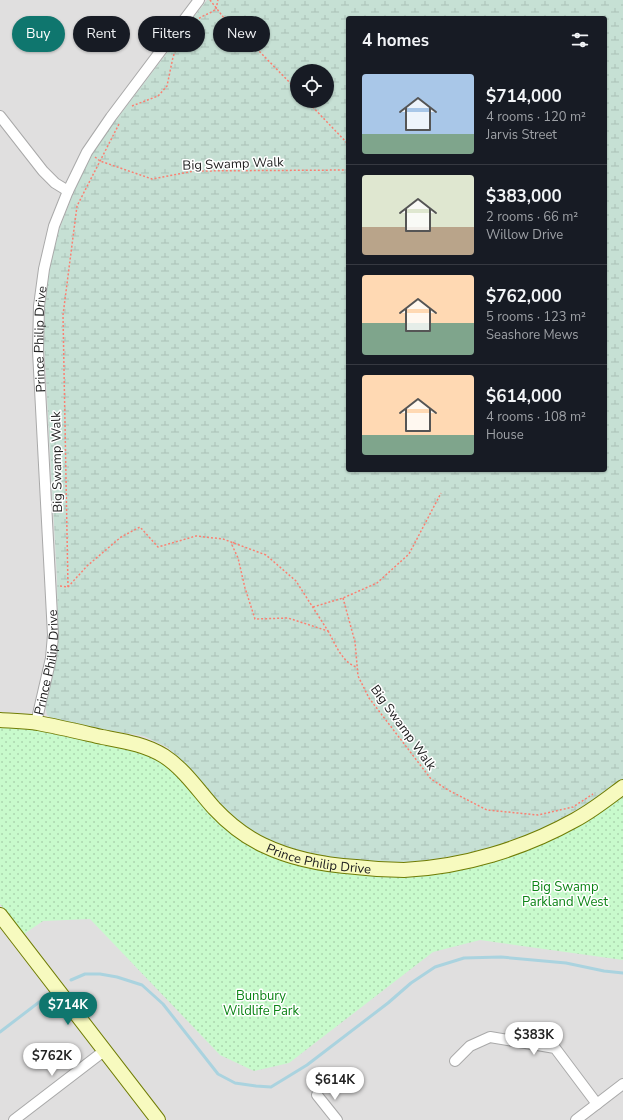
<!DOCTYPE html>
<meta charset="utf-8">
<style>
body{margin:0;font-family:"Nunito Sans",sans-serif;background:#20242c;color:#f1f3f6;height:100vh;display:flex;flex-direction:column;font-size:15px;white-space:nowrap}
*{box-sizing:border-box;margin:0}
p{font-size:13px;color:#9ea1a6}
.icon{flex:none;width:22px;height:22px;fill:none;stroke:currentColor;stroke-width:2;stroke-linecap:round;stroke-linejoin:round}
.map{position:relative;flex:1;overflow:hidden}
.panel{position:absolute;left:346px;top:16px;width:261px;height:456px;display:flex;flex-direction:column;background:#171b24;border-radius:4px;box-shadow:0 1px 3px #0004}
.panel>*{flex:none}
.guide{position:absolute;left:12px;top:16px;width:274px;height:36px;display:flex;gap:8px}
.tools{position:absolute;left:290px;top:64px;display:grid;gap:8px}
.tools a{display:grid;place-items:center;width:44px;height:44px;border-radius:50%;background:#171b24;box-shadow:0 1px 3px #0004;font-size:20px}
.price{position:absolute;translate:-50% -34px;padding:0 9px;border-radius:14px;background:#fff;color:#222;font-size:13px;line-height:26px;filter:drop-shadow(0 1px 2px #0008)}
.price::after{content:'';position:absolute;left:50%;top:24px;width:12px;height:9px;margin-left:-6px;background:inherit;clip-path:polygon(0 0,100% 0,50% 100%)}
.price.current{background:#0f766e;color:#fff}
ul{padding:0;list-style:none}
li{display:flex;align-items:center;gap:12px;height:100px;padding:0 16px}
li+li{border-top:1px solid #363941}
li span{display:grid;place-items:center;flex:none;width:112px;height:80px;border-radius:4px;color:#555}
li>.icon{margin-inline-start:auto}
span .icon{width:48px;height:48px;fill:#fffc;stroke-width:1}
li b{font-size:17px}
h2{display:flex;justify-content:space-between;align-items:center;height:48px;padding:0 16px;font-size:17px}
.chip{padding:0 14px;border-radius:18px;background:#171b24;box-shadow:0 1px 3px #0004;font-size:14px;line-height:36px}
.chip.current{background:#0f766e;color:#fff}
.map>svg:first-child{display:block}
.residential{fill:#e0dfdf;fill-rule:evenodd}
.wetland{fill:url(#wetland-marsh);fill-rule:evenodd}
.park{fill:url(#park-dots)}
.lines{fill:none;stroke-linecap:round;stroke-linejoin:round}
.stream{stroke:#aad3df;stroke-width:3}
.street-casing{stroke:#a9a9a9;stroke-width:12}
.secondary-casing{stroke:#707d05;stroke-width:16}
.path{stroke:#fa8072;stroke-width:1.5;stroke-dasharray:2 2;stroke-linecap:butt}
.street{stroke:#fff;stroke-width:10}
.secondary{stroke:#f7fabf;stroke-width:14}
.labels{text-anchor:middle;stroke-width:3;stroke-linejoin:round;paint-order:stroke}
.street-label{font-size:13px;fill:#222;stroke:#fff}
.park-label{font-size:13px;fill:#0c8416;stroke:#fff}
</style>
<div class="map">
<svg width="623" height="1120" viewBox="0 0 623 1120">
<defs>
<pattern id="wetland-marsh" width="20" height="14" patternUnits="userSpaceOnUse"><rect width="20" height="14" fill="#c6e0d4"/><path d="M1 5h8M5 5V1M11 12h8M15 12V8" fill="none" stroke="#aac0b6"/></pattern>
<pattern id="park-dots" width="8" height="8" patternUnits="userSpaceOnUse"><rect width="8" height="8" fill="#c8facc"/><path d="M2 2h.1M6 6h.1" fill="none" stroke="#acd6af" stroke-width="1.8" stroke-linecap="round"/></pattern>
</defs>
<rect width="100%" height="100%" fill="#f2efe9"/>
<!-- residential -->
<path class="residential" d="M0,0h623v1120h-623zM348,18h257v452h-257zM297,71h30v30h-30z"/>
<!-- wetland -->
<path class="wetland" d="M207,0h416v779l-28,20 -59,34 -58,19 -75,12 -84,-5 -47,-16 -39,-25 -19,-18 -21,-29 -26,-24 -23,-11 -88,-14 -9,-7 -2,-10 13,-60 -1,-67 -13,-235 1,-44 6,-38 8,-31 22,-56 20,-34zM348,18h257v452h-257zM297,71h30v30h-30z"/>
<!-- park -->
<path class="park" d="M0,726l36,4 107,21 22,14 17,13 57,59 155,37h46l73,-20 110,-59v165l-143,-20 -47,12 -144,111 -35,8 -34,-16 -130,-136 -47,2 -19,13 -24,-30z"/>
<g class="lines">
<!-- stream -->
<g class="stream">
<path d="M71,980l14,-6h15l17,3 25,8 21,19 55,70 17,9 21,3 15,1 36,-22 81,-62 23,-20 24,-16 29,-9 37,-1 65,6 38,8 19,2"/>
<path d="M0,1032l51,-39"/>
</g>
<defs>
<g id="street">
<path d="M0,116l43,55 12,12 13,8"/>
<path id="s1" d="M36,723l15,-65 2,-23 -15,-284 1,-45 5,-37 10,-43 14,-35 19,-39 24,-35 88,-117"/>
<path d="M455,1061l15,-15 20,-9 65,11 42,56"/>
<path d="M317,1095l20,25"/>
<path d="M14,1120l90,-69"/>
<path d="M576,1120l47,-36"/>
</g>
<g id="secondary">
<path id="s2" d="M0,720c12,1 25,1 38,3 21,4 42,9 64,14 21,4 43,7 62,19 20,13 34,34 50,52 14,15 30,28 49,37 29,14 62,20 93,22 16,2 32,3 48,3 59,-3 119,-21 171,-50 17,-9 32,-21 48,-33"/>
<path d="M0,915l158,205"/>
</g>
</defs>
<!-- street casing -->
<use href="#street" class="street-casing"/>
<!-- secondary casing -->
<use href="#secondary" class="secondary-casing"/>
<!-- path -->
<g class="path">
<path d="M210,0l28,36 20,14 39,40"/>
<path d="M216,9l2,-9"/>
<path d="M196,21c6,-6 14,-7 20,-12"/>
<path d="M307,101l41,43"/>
<path d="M132,106l26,-10 9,-10 6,-29 5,-12"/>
<path d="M95,157l5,4 52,18 42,-8 154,-1"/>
<path d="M60,586l8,1"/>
<path d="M68,587l-5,-272 14,-109 42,-82"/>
<path d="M68,587l19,-21 34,-29 19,-10 18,20 38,-11 27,3 43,16 30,26 32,50 -40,-13 -33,1 -10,-31 -7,-30 -6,-13 2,-3"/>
<path d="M343,598l12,44 3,34 11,22 62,81 17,11 39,20 51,5 35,-8 20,-13"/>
<path d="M313,607l30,-9 34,-15 32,-29 32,-61"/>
<path d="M328,631c7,12 14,32 29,36"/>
</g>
<!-- street -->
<use href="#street" class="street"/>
<!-- secondary -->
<use href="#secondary" class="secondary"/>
</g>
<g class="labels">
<!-- street labels -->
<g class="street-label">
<text transform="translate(233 163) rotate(-2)" y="5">Big Swamp Walk</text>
<text dy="5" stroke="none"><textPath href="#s1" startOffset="386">Prince Philip Drive</textPath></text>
<text transform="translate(56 462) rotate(-91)" y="5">Big Swamp Walk</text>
<text dy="5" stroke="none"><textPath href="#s1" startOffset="62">Prince Philip Drive</textPath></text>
<text transform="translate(404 727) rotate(54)" y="5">Big Swamp Walk</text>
<text dy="5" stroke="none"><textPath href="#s2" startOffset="361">Prince Philip Drive</textPath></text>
</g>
<!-- park labels -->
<g class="park-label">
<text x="565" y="891">Big Swamp<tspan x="565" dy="15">Parkland West</tspan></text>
<text x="261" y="1000">Bunbury<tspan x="261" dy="15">Wildlife Park</tspan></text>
</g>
</g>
</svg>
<div class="tools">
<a><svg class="icon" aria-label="locate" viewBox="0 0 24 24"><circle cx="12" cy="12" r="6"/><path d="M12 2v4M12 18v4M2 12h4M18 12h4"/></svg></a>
</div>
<b class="price current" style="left:68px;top:1026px">$714K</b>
<b class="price" style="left:534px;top:1056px">$383K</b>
<b class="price" style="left:52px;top:1077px">$762K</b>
<b class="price" style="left:335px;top:1101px">$614K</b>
<div class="guide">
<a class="chip current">Buy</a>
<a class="chip">Rent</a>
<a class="chip">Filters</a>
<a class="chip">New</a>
</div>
<section class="panel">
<h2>4 homes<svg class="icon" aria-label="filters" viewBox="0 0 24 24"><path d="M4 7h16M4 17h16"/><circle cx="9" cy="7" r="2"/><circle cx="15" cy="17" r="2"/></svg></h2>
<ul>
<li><span style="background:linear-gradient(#a9c7e8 75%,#7fa58c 0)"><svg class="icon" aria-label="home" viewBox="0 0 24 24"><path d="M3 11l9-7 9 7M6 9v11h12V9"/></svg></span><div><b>$714,000</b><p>4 rooms · 120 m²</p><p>Jarvis Street</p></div></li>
<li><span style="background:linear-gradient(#dfe7d0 65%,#b9a48a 0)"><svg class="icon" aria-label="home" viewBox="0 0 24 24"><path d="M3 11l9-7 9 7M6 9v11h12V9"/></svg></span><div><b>$383,000</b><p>2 rooms · 66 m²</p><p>Willow Drive</p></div></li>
<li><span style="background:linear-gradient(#ffd9b3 60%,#7fa58c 0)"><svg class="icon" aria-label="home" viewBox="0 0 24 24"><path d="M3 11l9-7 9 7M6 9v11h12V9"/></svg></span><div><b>$762,000</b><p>5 rooms · 123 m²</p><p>Seashore Mews</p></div></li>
<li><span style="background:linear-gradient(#ffd9b3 75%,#7fa58c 0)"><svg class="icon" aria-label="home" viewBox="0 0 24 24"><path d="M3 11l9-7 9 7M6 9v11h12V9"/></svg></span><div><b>$614,000</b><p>4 rooms · 108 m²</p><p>House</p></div></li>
</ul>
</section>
</div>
